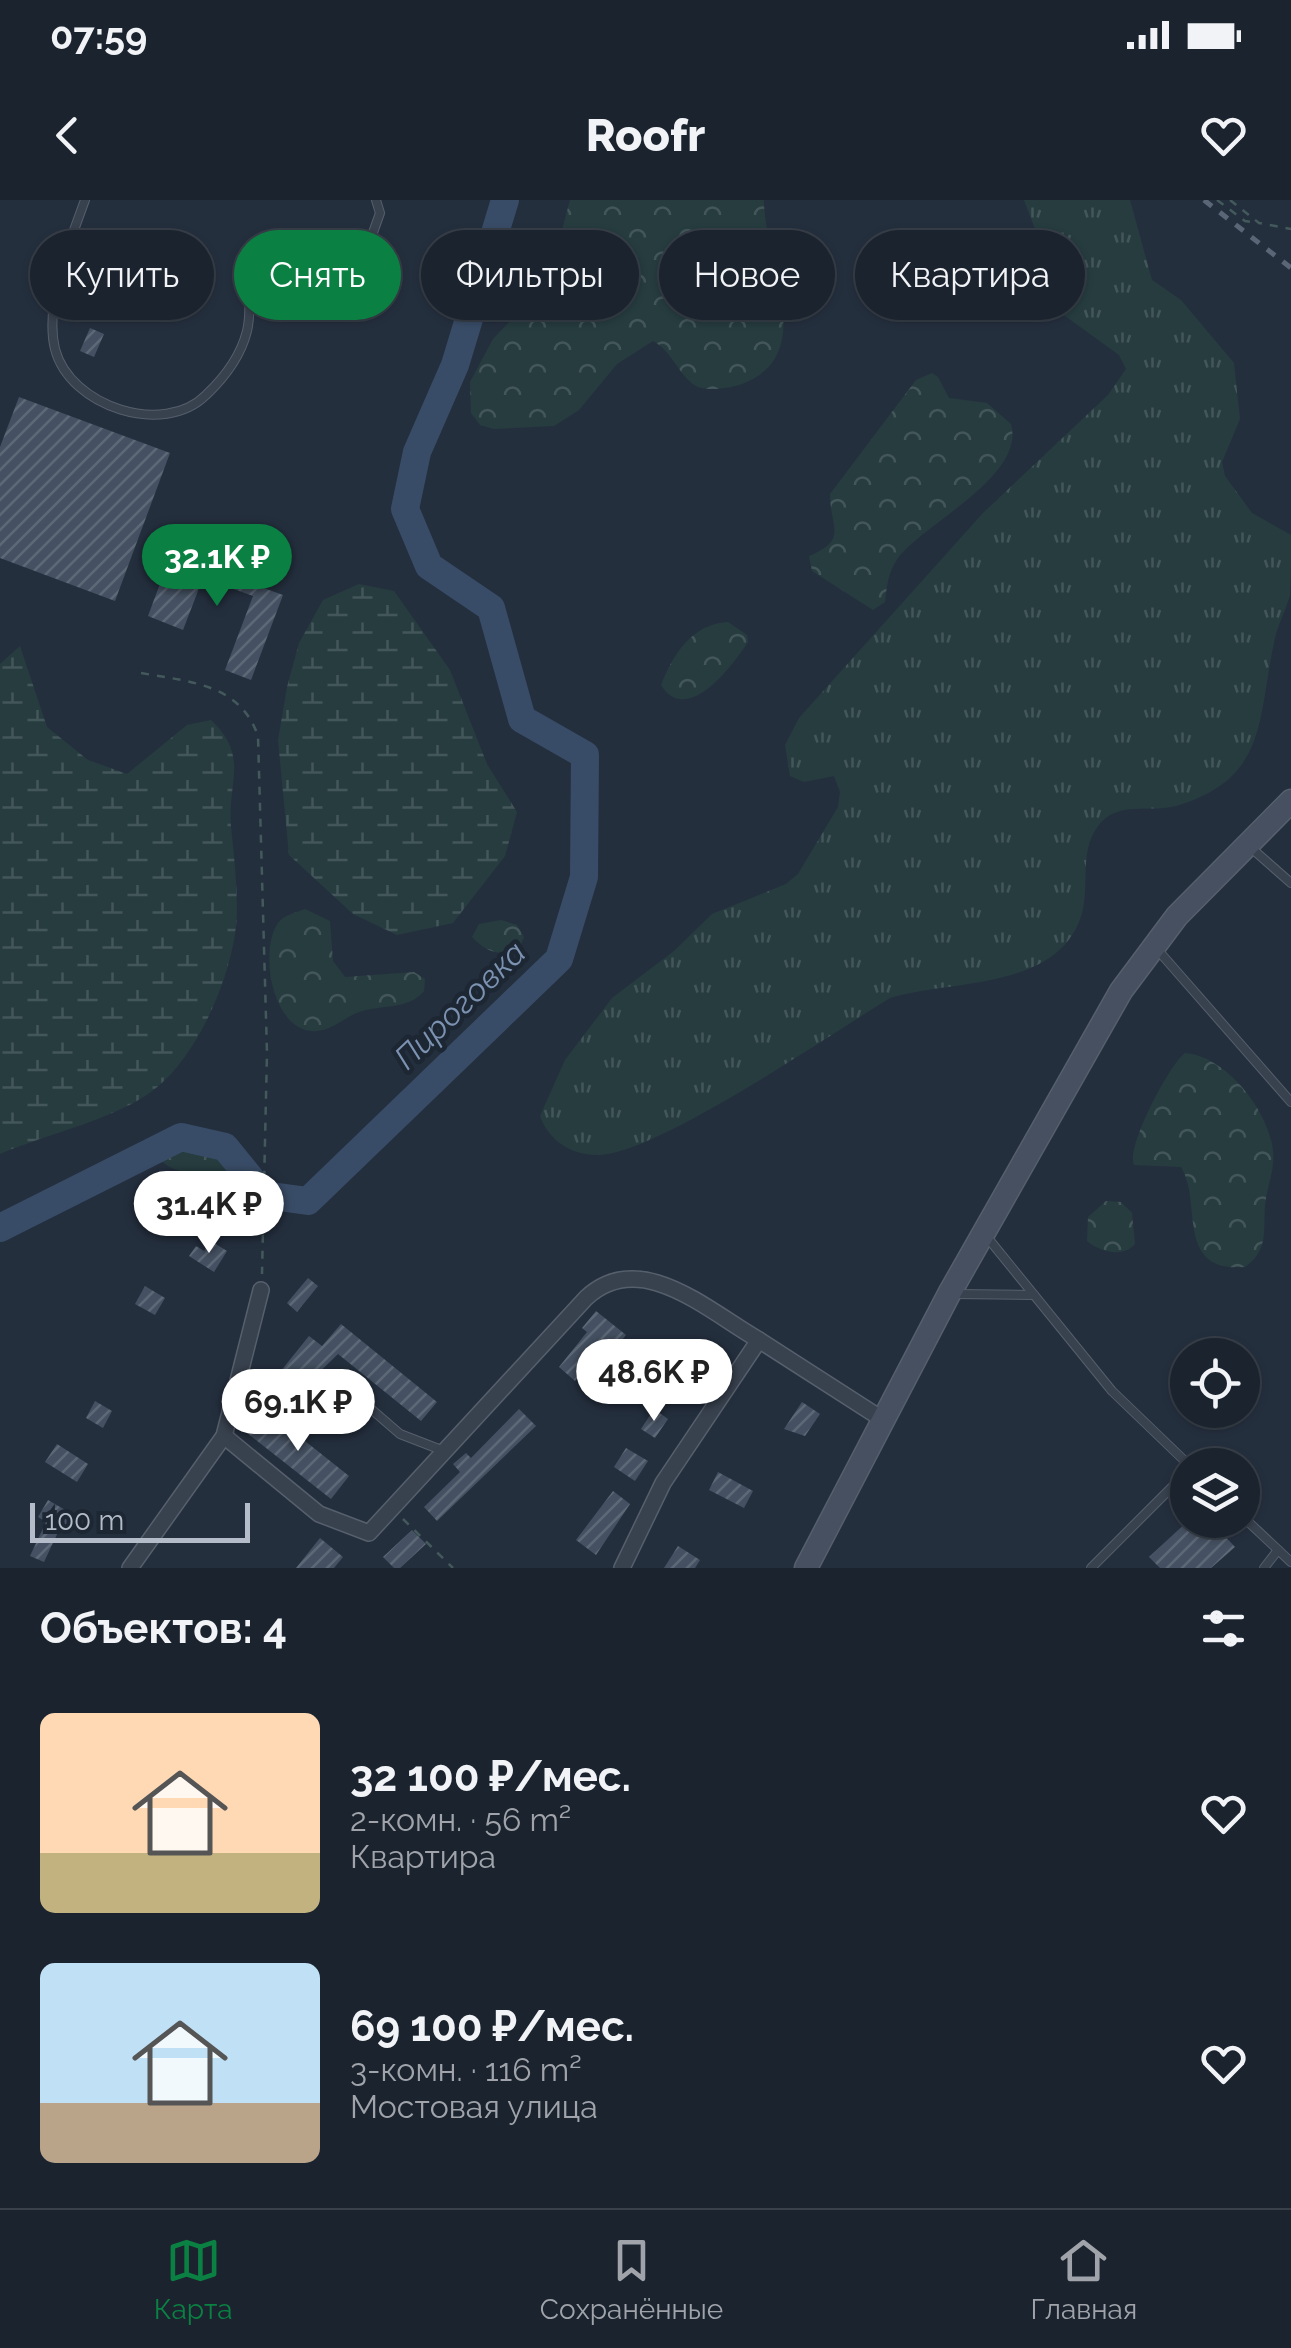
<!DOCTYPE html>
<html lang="ru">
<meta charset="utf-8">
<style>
body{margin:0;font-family:Raleway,sans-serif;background:#282f3a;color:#f1f3f6;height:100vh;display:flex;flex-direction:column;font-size:38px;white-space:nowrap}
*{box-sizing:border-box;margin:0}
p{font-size:32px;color:#a0a4aa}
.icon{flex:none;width:55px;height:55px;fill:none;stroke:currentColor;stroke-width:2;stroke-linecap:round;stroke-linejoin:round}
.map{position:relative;height:1368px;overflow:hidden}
.side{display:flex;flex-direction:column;background:#1b232e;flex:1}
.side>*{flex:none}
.banner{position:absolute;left:30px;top:30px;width:1232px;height:90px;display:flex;gap:20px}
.tools{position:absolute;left:1170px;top:1138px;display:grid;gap:20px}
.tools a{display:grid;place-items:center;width:90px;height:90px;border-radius:50%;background:#1b232e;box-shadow:0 2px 8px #0004,0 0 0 2px #39404a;font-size:50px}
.scale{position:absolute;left:30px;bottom:25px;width:220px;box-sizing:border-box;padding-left:10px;border:5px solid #b4bcc9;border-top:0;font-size:28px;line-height:35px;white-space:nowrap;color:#b4bcc9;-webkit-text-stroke:8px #1d2633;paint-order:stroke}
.price{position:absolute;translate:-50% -85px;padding:0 22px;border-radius:35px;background:#fff;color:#222;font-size:32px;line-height:65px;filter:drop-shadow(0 2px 5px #0008)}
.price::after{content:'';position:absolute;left:50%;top:60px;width:30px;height:22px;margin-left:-15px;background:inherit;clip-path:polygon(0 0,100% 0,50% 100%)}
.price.current{background:#0b8043;color:#fff}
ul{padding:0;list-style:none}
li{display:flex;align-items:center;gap:30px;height:250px;padding:0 40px}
li span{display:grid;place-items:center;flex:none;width:280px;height:200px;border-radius:15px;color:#555}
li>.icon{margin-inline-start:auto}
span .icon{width:120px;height:120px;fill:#fffc;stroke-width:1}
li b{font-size:42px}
h2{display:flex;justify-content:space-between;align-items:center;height:120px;padding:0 40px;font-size:42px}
.tag{padding:0 35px;border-radius:45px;background:#1b232e;box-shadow:0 2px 8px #0004,0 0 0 2px #39404a;font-size:35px;line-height:90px}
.tag.current{background:#0b8043;color:#fff}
.status{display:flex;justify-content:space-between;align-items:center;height:70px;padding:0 50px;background:#1b232e;direction:ltr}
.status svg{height:28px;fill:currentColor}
header{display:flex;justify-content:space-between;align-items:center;height:130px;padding:0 40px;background:#1b232e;font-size:45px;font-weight:800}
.menu{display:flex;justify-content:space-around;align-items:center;height:140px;border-top:2px solid #39404a;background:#1b232e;font-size:28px;color:#a0a4aa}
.menu a{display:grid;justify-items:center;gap:5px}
.menu .current{color:#0b8043}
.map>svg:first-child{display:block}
.grass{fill:url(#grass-tufts)}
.forest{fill:url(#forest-crowns)}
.wetland{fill:url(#wetland-marsh)}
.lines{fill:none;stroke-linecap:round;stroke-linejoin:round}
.river{stroke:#394c67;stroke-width:28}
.building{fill:url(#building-hatch)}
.lane-casing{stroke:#565f6c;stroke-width:10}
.street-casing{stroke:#565f6c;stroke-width:18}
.secondary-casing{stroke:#565f6c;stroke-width:25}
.path{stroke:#44595c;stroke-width:2.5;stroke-dasharray:8 8;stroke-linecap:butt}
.lane{stroke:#38414e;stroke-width:8}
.street{stroke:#38414e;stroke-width:15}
.secondary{stroke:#465061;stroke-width:22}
.rail{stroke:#5a6575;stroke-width:5;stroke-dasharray:10 10;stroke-linecap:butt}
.labels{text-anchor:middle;stroke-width:9;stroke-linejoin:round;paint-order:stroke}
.water-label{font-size:32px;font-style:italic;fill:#7c92b1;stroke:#1d2633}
</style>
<div class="status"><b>07:59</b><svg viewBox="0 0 49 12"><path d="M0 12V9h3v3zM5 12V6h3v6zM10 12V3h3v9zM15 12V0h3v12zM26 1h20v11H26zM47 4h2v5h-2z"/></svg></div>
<header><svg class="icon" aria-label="back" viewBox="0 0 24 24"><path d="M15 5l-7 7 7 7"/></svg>Roofr<svg class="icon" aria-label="heart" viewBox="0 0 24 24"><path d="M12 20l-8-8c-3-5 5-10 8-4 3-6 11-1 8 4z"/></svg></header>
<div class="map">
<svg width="1291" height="1368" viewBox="0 0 1291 1368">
<defs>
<pattern id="grass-tufts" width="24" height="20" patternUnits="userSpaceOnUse" patternTransform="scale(2.5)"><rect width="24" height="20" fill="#263c3f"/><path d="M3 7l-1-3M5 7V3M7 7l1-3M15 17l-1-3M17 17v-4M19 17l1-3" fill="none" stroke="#435659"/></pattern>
<pattern id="forest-crowns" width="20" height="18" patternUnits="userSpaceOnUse" patternTransform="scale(2.5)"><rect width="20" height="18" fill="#263c3f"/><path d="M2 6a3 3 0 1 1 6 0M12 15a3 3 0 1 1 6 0" fill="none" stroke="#435659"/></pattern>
<pattern id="wetland-marsh" width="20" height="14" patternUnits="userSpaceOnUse" patternTransform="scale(2.5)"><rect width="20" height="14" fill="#263c3f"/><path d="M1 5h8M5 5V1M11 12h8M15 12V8" fill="none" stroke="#435659"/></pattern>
<pattern id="building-hatch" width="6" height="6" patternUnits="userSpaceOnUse" patternTransform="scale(2.5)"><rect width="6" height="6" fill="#455162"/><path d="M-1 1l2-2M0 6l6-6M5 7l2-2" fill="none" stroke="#5d6877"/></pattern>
</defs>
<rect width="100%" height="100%" fill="#242f3e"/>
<!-- grass -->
<path class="grass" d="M1024,0h106l22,80 29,20 53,63 6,56 -18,43 3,14 27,37 39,22c0,19 0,42 -1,60 -4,15 -12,29 -15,43 -18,79 -5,140 -99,168 -26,7 -59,-6 -78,20 -21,28 -6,65 -19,96 -28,68 -129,58 -189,76 -59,36 -231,154 -290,157 -28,1 -51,-14 -60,-39l25,-56 47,-62 62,-47 38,-37 74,-30 12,-10 40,-67 2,-15 -6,-16 -30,6 -14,-6 -5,-31 14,-27 184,-205 125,-118 18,-26 -7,-14 -69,-50 -9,-18 5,-29z"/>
<!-- forest -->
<g class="forest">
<path d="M570,0h194c-1,57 57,154 -22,184 -11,4 -35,8 -46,2 -17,-10 -24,-35 -43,-45l-36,23 -38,46 -25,16 -60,3 -14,-4 -9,-12 -1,-31 23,-43 46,-49 15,-30z"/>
<path d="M932,173l6,4 11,21 38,5 24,21c15,52 -88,100 -113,134 -10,14 -11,28 -13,44l-12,8 -61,-39 -3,-15c40,-17 21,-28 21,-62l86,-114z"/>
<path d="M728,422l19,13 1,7c-15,23 -61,85 -87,43 12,-31 31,-61 67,-63z"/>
<path d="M305,709l25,12 3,40 12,16 69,-5 11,7 -1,12c-17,20 -42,13 -65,21 -14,5 -27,18 -42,19 -44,4 -59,-79 -39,-108 6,-8 17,-10 27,-14z"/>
<path d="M501,720l16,5 7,12 -5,12c-19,8 -33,3 -47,-12l7,-13z"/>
<path d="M1185,853c41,3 84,58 88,98 2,19 -6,35 -8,54 -2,26 4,45 -20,62 -71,6 -42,-65 -64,-100l-47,-2c-8,-18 35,-100 51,-112z"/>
<path d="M197,948c23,11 58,27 54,57h-7c-33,-45 -65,-22 -85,-47l13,-8z"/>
<path d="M1106,1001l15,1 11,11 3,31c-12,14 -35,8 -48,-3l1,-24z"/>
</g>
<!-- wetland -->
<g class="wetland">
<path d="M359,384l35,7 56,79 37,94 30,48 -12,44 -52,67 -56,12 -44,-21 -64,-59 -11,-115 9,-53 12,-44 24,-43z"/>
<path d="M20,446l27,81 41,33 39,14 60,-49 24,-5c39,37 16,61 20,107 3,28 6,56 6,84 -1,57 -37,142 -81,177 -38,31 -110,46 -156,66v-490z"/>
</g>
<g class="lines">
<!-- river -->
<path class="river" d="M0,1028l181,-91 44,10 39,48 44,6 251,-242 25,-82 1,-122 -63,-36 -31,-111 -62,-42 -24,-57 12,-57 38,-87 50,-165"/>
</g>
<!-- building -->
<g class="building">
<path d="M90,128l14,6 -10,23 -14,-6z"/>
<path d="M19,197l151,56 -55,148 -115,-43v-111z"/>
<path d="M171,354l112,41 -32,85 -26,-10 28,-74 -50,-18 -20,52 -35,-14z"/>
<path d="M211,1041l16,10 -13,21 -25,-16 7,-10 8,5z"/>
<path d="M308,1078l10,8 -21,26 -10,-9z"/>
<path d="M145,1086l20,12 -10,17 -20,-11z"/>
<path d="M596,1111l30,24 -14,17 -8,-6 -29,35 -16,-14 28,-35 -5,-4z"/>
<path d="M341,1124l96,78 -16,19 -83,-67 -37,36 -21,-18 29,-36 13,10z"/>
<path d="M658,1155l32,19 -12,20 -32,-20z"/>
<path d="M95,1201l17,10 -9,17 -17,-10z"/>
<path d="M802,1202l18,12 -15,22 -21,-7z"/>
<path d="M519,1209l17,17 -99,95 -13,-14 36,-35 -7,-8 13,-11 5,5z"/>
<path d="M654,1209l14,10 -13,19 -14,-9z"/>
<path d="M266,1210l83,66 -18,23 -84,-66z"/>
<path d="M57,1244l31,20 -11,18 -32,-20z"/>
<path d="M626,1248l22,13 -13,20 -21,-14z"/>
<path d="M718,1272l35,19 -9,17 -35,-18z"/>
<path d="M613,1291l17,13 -34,51 -20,-15z"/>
<path d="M48,1300l26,15 -10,18 -5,-3 -15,32 -14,-6 16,-34 -8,-5z"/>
<path d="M1189,1320h21l25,27 -24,21h-51l-11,-11z"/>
<path d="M412,1330l14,14 -26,24h-6l-11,-11z"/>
<path d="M320,1338l23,19 -9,11h-38z"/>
<path d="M678,1346l22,14 -5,8h-31z"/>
</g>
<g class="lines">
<defs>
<g id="lane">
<path d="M85,0c-15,41 -41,105 -30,149 15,58 109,88 151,46 18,-17 35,-40 41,-64 9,-39 -13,-48 26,-82 31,10 60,23 91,9l16,-45 -4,-13"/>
<path d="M1249,646l42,37"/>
<path d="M1156,748l135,154"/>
<path d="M987,1037l125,154 77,74"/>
<path d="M954,1094l80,1"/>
<path d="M235,1190l66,11 23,-23 9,-2 67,58 44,17"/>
<path d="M1242,1316l49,46"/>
<path d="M1091,1368l97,-97"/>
<path d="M1264,1368l14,-18"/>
</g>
<g id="street">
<path d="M224,1236l95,78 50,19 217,-235c54,-51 122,13 173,42"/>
<path d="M130,1368l94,-132 37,-146"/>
<path d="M622,1368l41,-85 96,-143 126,81"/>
</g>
<path id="secondary" d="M806,1368l143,-274 172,-303 56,-75 114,-115"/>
</defs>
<!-- lane casing -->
<use href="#lane" class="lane-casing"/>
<!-- street casing -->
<use href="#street" class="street-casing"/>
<!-- secondary casing -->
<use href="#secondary" class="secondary-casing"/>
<!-- path -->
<g class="path">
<path d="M1217,0l28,21 13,2"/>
<path d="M1230,0l29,23 32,6"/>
<path d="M141,473c50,9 99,11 117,63l9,317 -5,221"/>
<path d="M403,1319l50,49"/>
</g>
<!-- lane -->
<use href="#lane" class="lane"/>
<!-- street -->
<use href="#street" class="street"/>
<!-- secondary -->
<use href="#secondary" class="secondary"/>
<!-- rail -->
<path class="rail" d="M1204,0l87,68"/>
</g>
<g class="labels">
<!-- water labels -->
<g class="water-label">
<text transform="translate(460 805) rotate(-44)" y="11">Пироговка</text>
</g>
</g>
</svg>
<div class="tools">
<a><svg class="icon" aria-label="locate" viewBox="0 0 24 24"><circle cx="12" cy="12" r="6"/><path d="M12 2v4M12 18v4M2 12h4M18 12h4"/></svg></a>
<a><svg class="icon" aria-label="layers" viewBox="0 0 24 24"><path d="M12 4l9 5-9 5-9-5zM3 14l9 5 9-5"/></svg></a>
</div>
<div class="scale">100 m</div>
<b class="price current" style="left:217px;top:409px">32.1K ₽</b>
<b class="price" style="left:209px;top:1056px">31.4K ₽</b>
<b class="price" style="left:654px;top:1224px">48.6K ₽</b>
<b class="price" style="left:298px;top:1254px">69.1K ₽</b>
<div class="banner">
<a class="tag">Купить</a>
<a class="tag current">Снять</a>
<a class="tag">Фильтры</a>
<a class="tag">Новое</a>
<a class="tag">Квартира</a>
</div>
</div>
<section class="side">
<h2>Объектов: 4<svg class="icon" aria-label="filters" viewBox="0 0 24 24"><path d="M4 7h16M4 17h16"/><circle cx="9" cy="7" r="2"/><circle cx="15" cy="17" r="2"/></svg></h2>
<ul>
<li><span style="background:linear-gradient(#ffd9b3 70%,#c2b280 0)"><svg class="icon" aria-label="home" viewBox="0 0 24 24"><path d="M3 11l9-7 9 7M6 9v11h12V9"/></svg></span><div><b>32 100 ₽/мес.</b><p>2-комн. · 56 m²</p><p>Квартира</p></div><svg class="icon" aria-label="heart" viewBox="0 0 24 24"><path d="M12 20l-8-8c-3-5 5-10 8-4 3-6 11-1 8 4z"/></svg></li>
<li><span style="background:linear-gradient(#bfe0f5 70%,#b9a48a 0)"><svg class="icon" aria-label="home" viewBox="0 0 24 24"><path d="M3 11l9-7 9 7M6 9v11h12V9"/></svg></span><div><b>69 100 ₽/мес.</b><p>3-комн. · 116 m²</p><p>Мостовая улица</p></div><svg class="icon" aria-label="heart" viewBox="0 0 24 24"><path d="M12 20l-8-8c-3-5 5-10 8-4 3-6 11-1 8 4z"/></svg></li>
</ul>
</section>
<nav class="menu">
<a class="current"><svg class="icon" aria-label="map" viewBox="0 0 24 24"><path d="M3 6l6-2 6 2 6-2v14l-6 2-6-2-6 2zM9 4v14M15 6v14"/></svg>Карта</a>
<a><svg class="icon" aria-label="saved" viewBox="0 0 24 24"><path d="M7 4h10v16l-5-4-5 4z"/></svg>Сохранённые</a>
<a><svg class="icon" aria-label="home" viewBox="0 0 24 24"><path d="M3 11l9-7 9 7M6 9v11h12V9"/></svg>Главная</a>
</nav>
